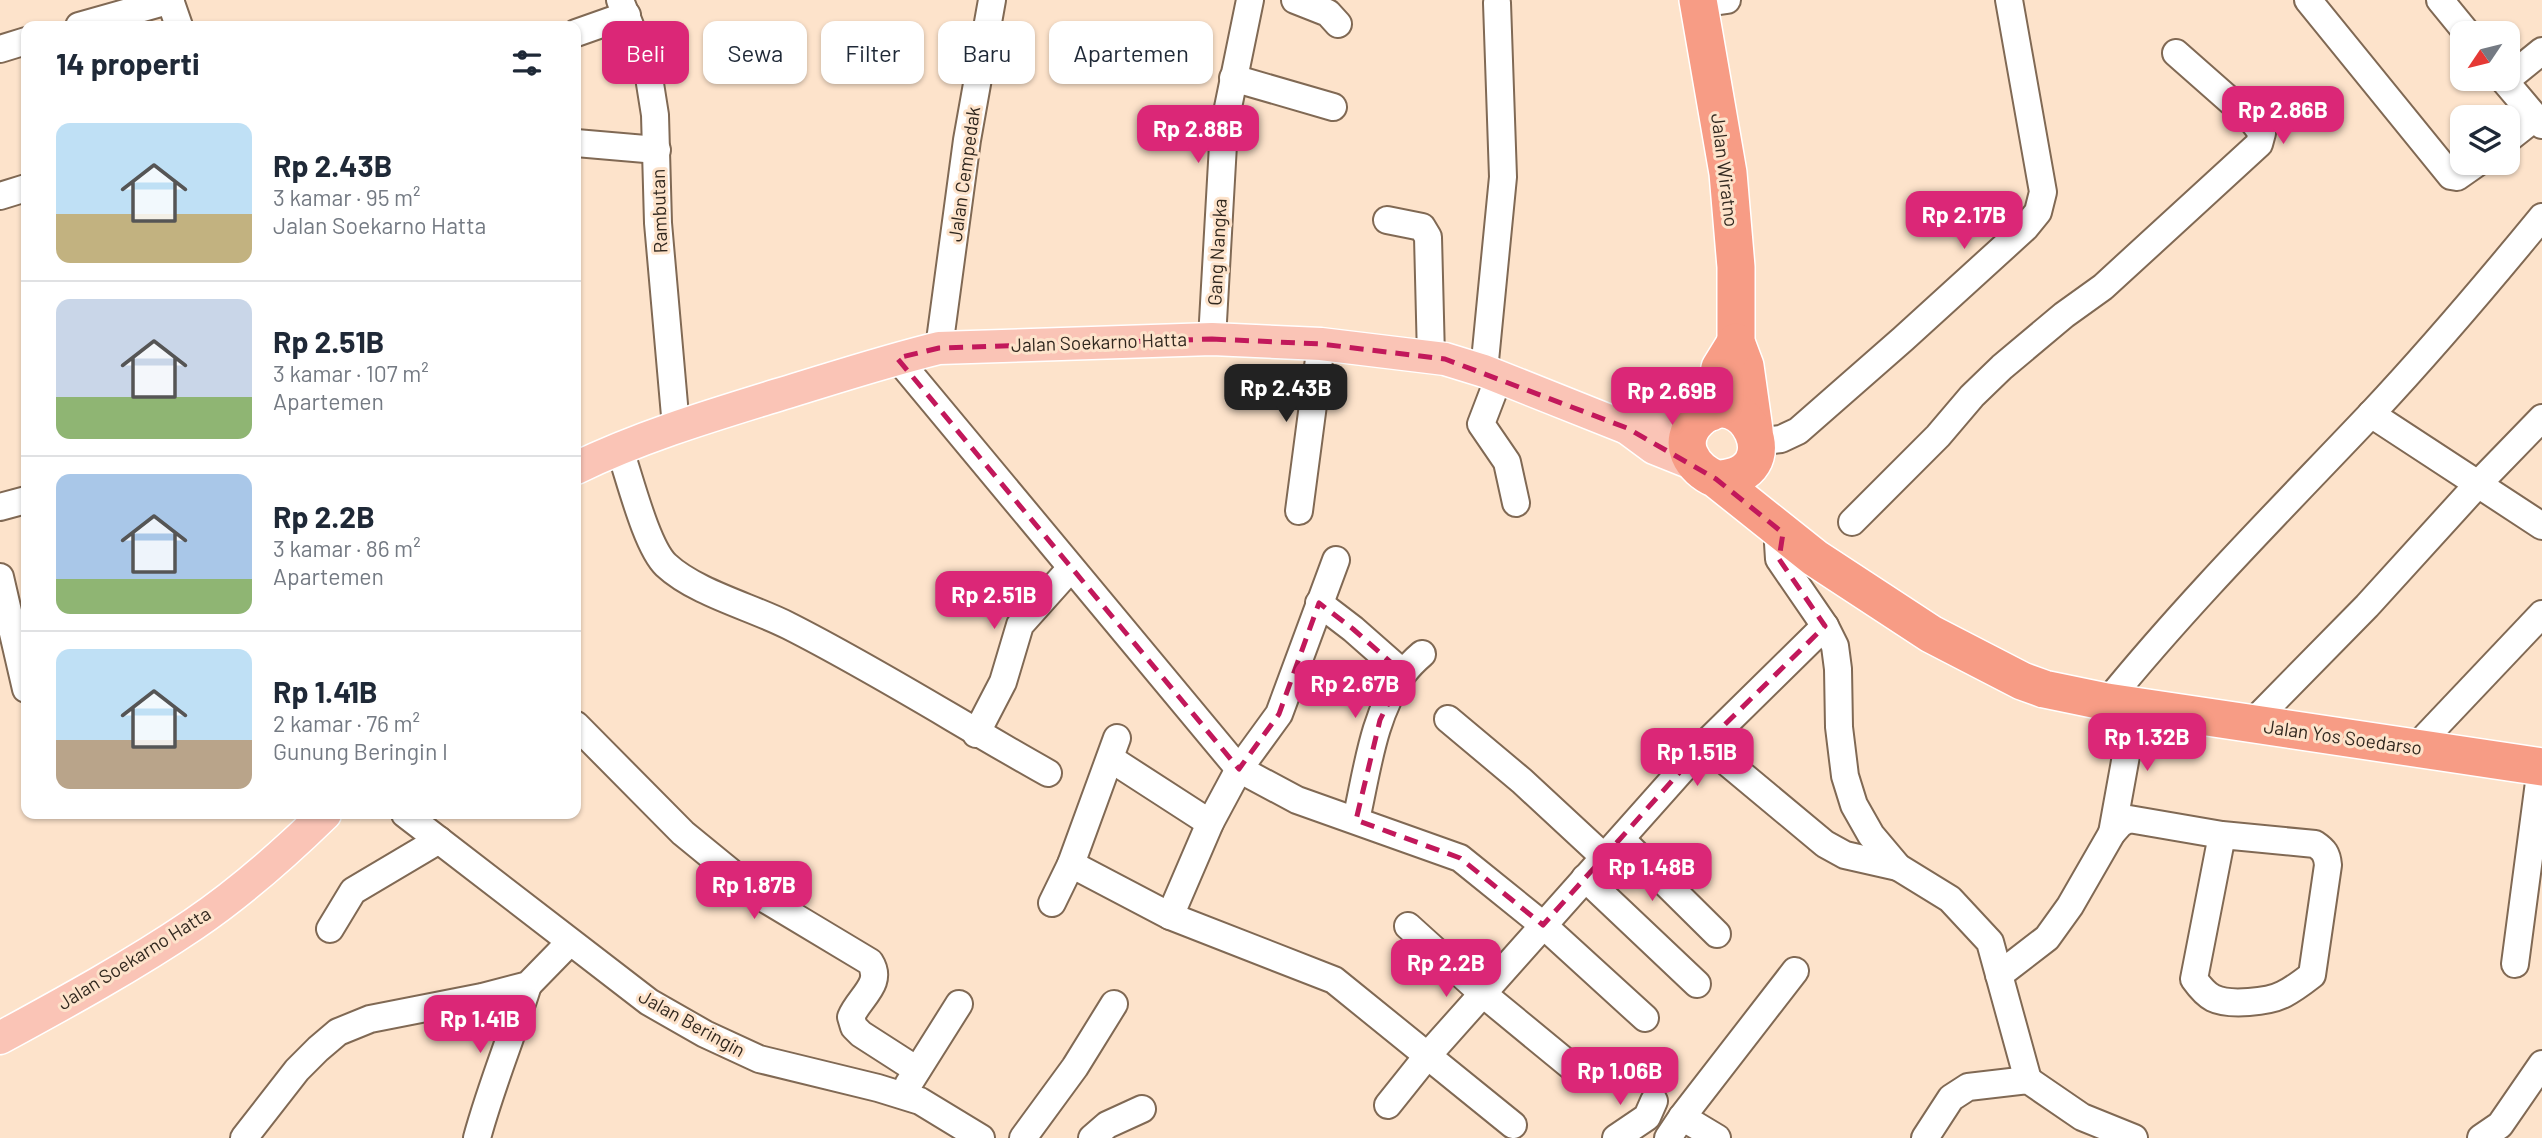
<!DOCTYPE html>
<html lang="id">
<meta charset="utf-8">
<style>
body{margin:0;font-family:Barlow,sans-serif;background:#f6f6f7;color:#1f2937;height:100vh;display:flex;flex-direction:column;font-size:26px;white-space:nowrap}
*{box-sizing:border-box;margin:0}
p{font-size:23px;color:#747a83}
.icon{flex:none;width:38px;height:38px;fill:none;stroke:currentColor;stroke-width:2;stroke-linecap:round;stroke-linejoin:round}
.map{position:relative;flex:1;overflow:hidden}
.drawer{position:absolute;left:21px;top:21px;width:560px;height:798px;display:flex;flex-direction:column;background:#fff;border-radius:14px;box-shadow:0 2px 5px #0004}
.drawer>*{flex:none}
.guide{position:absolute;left:602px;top:21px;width:665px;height:63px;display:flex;gap:14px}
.needle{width:46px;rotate:235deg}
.controls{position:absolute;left:2450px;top:21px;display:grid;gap:14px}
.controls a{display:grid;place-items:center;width:70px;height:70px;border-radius:14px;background:#fff;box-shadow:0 2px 5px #0004;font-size:35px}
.price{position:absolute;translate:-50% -60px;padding:0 16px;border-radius:14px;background:#db2777;color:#fff;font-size:23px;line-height:46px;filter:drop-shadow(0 2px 4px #0008)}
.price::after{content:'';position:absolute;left:50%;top:42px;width:21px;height:16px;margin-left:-10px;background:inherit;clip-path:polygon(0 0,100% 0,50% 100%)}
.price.selected{background:#222;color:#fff}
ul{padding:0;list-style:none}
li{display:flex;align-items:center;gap:21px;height:175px;padding:0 35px}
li+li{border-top:2px solid #e0e1e3}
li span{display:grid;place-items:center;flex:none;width:196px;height:140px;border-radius:14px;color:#555}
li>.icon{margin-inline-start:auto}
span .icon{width:84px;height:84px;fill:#fffc;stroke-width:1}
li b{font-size:30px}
h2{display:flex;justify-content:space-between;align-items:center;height:84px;padding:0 35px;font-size:30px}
.pill{padding:0 24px;border-radius:14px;background:#fff;box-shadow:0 2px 5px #0004;font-size:24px;line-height:63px}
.pill.selected{background:#db2777;color:#fff}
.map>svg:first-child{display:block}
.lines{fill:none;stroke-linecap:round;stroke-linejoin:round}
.minor-casing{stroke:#806954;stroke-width:30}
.major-casing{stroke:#fff;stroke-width:35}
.highway-casing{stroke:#fff;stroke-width:40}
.minor{stroke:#fff;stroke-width:26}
.major{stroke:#fac4b6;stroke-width:32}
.highway{stroke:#f79c85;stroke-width:37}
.marked{fill:none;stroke:#c2185b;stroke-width:5;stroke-dasharray:14 9;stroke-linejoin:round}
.labels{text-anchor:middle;stroke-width:6;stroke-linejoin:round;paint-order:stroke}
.street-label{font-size:19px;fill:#31281f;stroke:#fde3cb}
</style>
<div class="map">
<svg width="2542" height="1138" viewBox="0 0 2542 1138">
<rect width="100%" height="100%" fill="#fde3cb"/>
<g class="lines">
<defs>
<g id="minor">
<path d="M170,0l9,26"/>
<path d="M620,0l28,71 7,44 3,108 18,204"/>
<path d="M1295,0l33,13 10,11"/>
<path d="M2308,0l143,176 6,1 20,-14"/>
<path d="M2440,0l27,33"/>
<path d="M1699,4l28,-4"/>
<path d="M79,26l92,-26"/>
<path d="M576,33l51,-18"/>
<path d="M0,49l26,-8"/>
<path d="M1233,78l100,29"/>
<path d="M2503,79l39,46"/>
<path d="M2505,81l37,-30"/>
<path d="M2508,139l28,-22"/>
<path d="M576,143l81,7"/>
<path d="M0,196l26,-8"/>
<path d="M1387,220l35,7 6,10 3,120"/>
<path d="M1212,339l12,-212 26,-127"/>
<path d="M939,348l28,-208 25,-140"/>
<path d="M897,358l342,411 58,31 163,58 83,67 102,93"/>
<path d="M1484,371l19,-194 -6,-174"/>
<path d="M1499,377l-18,47 26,38 9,41"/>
<path d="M2371,414l171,112"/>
<path d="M1757,442l24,-3 17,-8 105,-92 122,-111 13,-16 5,-20 -34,-192"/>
<path d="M619,447c10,28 27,99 47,118 30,28 86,42 123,61 89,45 173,99 259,147"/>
<path d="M0,507l26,-7"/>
<path d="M1299,511l22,-167"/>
<path d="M1852,522l86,-86 34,-40 30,-29 62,-52 39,-28 156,-143 3,-11 -10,-13 -76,-67"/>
<path d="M1783,533l-5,10 1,16 46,67 10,20 3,23 1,58 6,49 9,29 17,30 27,32 52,32 40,43 38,138"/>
<path d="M0,577l26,112"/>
<path d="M1319,603l34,26 50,44"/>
<path d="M2107,702c83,-102 175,-194 265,-289 59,-63 115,-129 170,-196"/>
<path d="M1448,719l74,62 82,76"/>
<path d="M2251,724l116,-118 111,-122 64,-66"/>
<path d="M576,725l107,108 77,63 110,66c14,22 -11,35 -19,55l3,10 7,7 56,36"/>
<path d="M976,734l27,-52 17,-57 51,-57"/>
<path d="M1705,744l120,100 20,11 53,12"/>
<path d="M2416,747l126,-133"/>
<path d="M1111,759l99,64"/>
<path d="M405,814l244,188 56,32 54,25 119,29 42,13 61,37"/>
<path d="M1356,820c11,-48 17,-105 47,-146 5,-7 12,-14 19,-20"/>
<path d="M2112,833l23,-127"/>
<path d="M1621,839l96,95"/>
<path d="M1071,864l99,52 164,64 179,145"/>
<path d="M1585,878l112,106"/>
<path d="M1052,903l19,-39 46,-126"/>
<path d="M1170,916l40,-93 29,-54 40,-55 57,-154"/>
<path d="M1408,926l74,67 96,79"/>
<path d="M330,929l23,-38 86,-51"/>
<path d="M2515,964l26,-197"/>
<path d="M1999,975l48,-37 23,-32 42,-73 8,-9 9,-5 93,16 93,9c9,6 12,10 13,21l-16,110c-9,7 -18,14 -28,19 -15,8 -55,12 -71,4 -8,-4 -14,-12 -19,-19l28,-144"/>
<path d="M908,1085l51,-81"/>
<path d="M1388,1105l40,-50 277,-311 120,-118"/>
<path d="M1682,1117l35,21"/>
<path d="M244,1138l53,-68 21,-21 20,-17 32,-13 112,-22 46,-12 42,-43"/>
<path d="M477,1138c14,-52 35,-102 51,-153"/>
<path d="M1023,1138l52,-71 39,-63"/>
<path d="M1092,1138l15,-13 35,-16"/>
<path d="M1616,1138l31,-21 7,-16"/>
<path d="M1668,1138l14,-21 113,-146"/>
<path d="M1925,1138l26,-40 17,-11 60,-7 54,37 52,21"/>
<path d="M2481,1138l19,-13 42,-61"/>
</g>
<g id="major">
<path d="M1627,428l34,-2 30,4"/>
<path d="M576,468c62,-30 127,-50 192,-70 57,-17 113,-36 171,-50l273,-9 109,5 124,15 39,12 143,57 27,20 40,16"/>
<path d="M0,1038c66,-36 132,-72 194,-114 47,-32 91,-71 131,-110"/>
</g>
<g id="highway">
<path d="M1698,0l30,173 8,94v75l9,24 9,64"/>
<path d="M1711,412l9,-44 16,-26"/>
<path d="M1716,479c78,-2 27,-103 -18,-59 -23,22 -6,49 18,59l99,79 116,76 91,47 22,8 63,13 435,65"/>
</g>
</defs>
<!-- minor casing -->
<use href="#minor" class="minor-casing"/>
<!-- major casing -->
<use href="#major" class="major-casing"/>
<!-- highway casing -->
<use href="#highway" class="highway-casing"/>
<!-- minor -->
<use href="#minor" class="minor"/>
<!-- major -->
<use href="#major" class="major"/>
<!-- highway -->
<use href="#highway" class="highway"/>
</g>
<!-- marked area -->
<path class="marked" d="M1212,339l109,5 124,15 182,69 89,51 67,54 -4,26 46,67 -120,118 -162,181 -83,-67 -104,-38 24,-100 23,-47 -50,-44 -34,-26 -40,111 -40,55 -342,-411 42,-10z"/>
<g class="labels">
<!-- street labels -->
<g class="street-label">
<text transform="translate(1725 170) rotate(83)" y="7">Jalan Wiratno</text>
<text transform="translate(964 174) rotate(-82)" y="7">Jalan Cempedak</text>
<text transform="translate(659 211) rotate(-92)" y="7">Rambutan</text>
<text transform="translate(1217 252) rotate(-87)" y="7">Gang Nangka</text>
<text transform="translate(1099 342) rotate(-2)" y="7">Jalan Soekarno Hatta</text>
<text transform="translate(2343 737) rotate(8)" y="7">Jalan Yos Soedarso</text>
<text transform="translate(134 958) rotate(-32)" y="7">Jalan Soekarno Hatta</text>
<text transform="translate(692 1023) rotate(29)" y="7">Jalan Beringin</text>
</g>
</g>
</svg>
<div class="controls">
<a><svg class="needle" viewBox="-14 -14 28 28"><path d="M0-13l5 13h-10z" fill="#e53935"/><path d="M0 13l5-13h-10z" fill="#747a83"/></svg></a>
<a><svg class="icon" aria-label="layers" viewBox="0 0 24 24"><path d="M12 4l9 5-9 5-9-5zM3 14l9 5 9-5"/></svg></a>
</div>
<b class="price" style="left:2283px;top:146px">Rp 2.86B</b>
<b class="price" style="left:1198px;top:165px">Rp 2.88B</b>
<b class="price" style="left:1964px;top:251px">Rp 2.17B</b>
<b class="price selected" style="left:1286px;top:424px">Rp 2.43B</b>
<b class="price" style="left:1672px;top:427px">Rp 2.69B</b>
<b class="price" style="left:994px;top:631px">Rp 2.51B</b>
<b class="price" style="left:1355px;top:720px">Rp 2.67B</b>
<b class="price" style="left:2147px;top:773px">Rp 1.32B</b>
<b class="price" style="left:1697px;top:788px">Rp 1.51B</b>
<b class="price" style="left:1652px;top:903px">Rp 1.48B</b>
<b class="price" style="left:754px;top:921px">Rp 1.87B</b>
<b class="price" style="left:1446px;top:999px">Rp 2.2B</b>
<b class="price" style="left:480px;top:1055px">Rp 1.41B</b>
<b class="price" style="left:1620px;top:1107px">Rp 1.06B</b>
<div class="guide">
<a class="pill selected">Beli</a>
<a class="pill">Sewa</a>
<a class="pill">Filter</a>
<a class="pill">Baru</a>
<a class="pill">Apartemen</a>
</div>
<section class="drawer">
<h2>14 properti<svg class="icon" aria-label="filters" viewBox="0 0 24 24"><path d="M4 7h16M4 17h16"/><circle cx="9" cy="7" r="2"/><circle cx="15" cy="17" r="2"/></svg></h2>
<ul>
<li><span style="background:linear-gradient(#bfe0f5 65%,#c2b280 0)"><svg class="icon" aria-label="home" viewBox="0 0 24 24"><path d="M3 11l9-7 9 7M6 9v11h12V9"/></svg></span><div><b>Rp 2.43B</b><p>3 kamar · 95 m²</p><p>Jalan Soekarno Hatta</p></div></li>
<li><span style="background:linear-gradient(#c9d6e8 70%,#8fb573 0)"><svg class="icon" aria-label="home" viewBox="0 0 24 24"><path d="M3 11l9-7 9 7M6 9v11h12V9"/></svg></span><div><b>Rp 2.51B</b><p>3 kamar · 107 m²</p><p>Apartemen</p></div></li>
<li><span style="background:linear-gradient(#a9c7e8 75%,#8fb573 0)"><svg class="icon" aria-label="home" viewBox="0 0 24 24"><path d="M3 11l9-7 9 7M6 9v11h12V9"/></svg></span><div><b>Rp 2.2B</b><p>3 kamar · 86 m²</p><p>Apartemen</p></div></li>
<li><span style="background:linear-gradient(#bfe0f5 65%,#b9a48a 0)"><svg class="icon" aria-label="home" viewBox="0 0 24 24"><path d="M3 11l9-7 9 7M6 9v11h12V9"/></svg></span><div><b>Rp 1.41B</b><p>2 kamar · 76 m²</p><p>Gunung Beringin I</p></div></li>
</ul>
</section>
</div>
